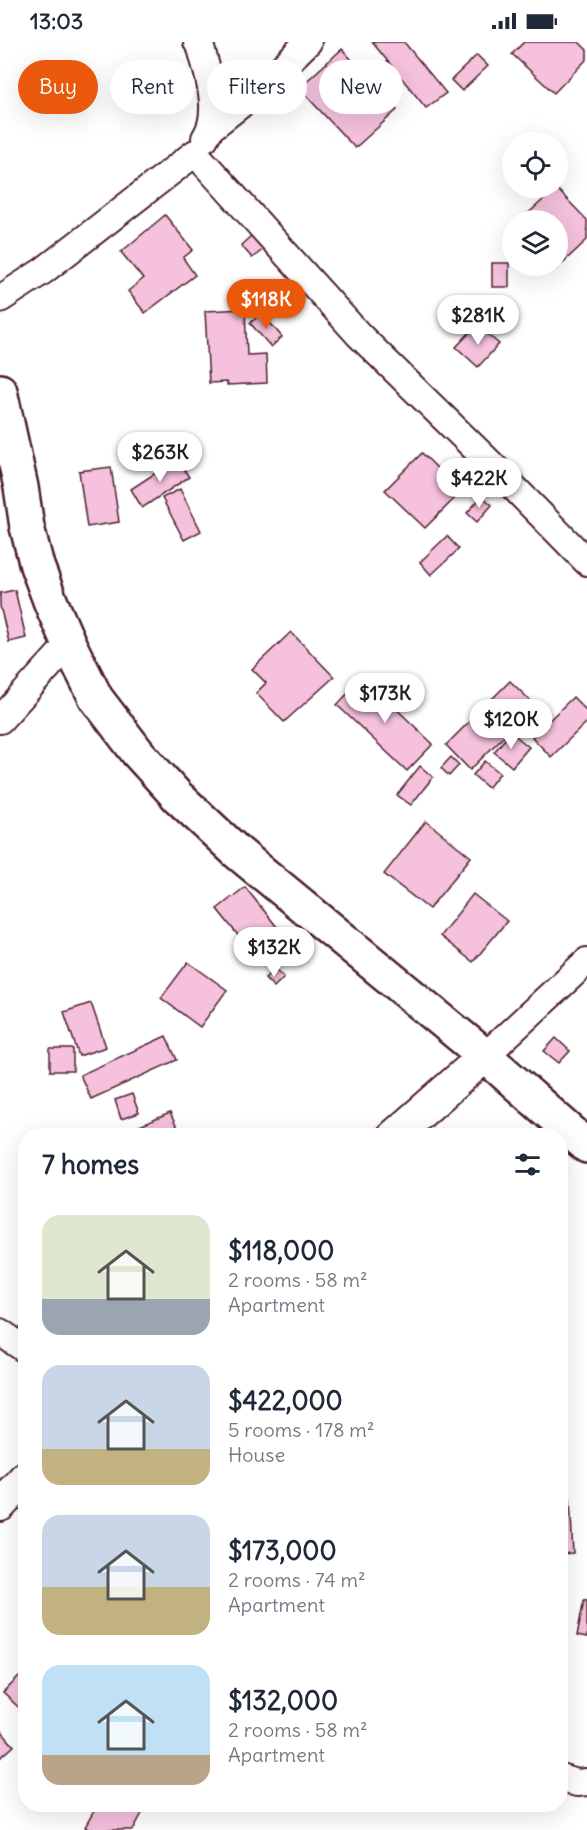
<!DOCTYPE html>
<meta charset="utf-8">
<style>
body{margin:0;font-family:Delius,sans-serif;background:#f2f2f3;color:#1f2937;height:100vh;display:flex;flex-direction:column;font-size:22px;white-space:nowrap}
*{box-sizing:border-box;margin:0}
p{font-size:20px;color:#747a83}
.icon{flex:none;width:33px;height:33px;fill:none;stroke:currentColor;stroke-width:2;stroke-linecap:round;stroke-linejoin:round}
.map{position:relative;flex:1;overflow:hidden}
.drawer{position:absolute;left:18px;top:1086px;width:550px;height:684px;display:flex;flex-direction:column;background:#fff;border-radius:24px;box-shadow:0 6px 24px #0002}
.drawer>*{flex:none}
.hud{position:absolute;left:18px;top:18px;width:552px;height:54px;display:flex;gap:12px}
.buttons{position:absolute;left:502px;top:90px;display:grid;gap:12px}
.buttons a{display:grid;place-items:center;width:66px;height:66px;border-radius:50%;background:#fff;box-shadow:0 6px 24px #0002;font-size:30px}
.price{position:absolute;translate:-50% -51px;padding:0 14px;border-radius:21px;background:#fff;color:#222;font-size:20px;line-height:39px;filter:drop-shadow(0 2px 3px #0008)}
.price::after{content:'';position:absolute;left:50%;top:36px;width:18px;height:14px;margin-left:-9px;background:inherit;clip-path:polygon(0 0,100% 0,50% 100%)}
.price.active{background:#ea580c;color:#fff}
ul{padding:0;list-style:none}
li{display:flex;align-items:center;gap:18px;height:150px;padding:0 24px}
li span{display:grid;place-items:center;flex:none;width:168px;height:120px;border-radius:18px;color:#555}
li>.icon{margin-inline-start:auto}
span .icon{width:72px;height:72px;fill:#fffc;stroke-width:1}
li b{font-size:26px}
h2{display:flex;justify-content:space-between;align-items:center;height:72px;padding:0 24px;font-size:26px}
.pill{padding:0 21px;border-radius:27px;background:#fff;box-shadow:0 6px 24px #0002;font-size:21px;line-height:54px}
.pill.active{background:#ea580c;color:#fff}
.status{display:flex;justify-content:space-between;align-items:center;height:42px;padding:0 30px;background:#fff;direction:ltr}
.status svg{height:16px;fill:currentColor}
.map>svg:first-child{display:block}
.building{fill:#f5c1dd;stroke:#4a1f2b;stroke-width:1.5}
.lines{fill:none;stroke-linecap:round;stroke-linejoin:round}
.minor-casing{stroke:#4a1f2b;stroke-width:30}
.tertiary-casing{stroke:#4a1f2b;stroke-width:36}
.secondary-casing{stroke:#4a1f2b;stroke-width:38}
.minor{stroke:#fff;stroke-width:26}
.tertiary{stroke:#fff;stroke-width:32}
.secondary{stroke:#fff;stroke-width:33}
</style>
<div class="status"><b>13:03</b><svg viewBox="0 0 49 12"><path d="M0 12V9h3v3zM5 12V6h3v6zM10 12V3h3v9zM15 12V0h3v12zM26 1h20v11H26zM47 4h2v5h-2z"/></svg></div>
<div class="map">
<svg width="587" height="1788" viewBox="0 0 587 1788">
<rect width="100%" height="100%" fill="#fff"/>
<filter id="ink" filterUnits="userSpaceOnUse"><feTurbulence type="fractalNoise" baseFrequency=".0167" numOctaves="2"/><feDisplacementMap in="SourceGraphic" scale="12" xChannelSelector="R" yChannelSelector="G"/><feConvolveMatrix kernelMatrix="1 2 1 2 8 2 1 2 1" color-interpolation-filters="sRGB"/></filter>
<g filter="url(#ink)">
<!-- building -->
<g class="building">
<path d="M372,0h32l42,51 -20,15z"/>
<path d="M524,0h55l8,8v9l-33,34 -42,-39z"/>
<path d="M342,7l55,61 -42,38 -56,-60z"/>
<path d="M477,13l11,11 -26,25 -11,-11z"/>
<path d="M556,146l31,32v20l-31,29 -4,-3h6v-46h-37z"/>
<path d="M165,173l28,35 -10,8 12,17 -50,38 -17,-22 15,-12 -22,-27z"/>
<path d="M252,193l12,14 -12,9 -11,-13z"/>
<rect x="492" y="221" width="17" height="24"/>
<path d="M245,267l2,46 19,-1 1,29 -40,2v-3l-18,1 -4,-72z"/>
<path d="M262,271l20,24 -11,10 -21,-24z"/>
<path d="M477,283l22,19 -21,23 -22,-20z"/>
<path d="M422,411l39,39 -36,36 -40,-38z"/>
<path d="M177,417l12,18 -47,31 -11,-19z"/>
<path d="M111,425l8,55 -32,5 -8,-56z"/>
<path d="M180,447l21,42 -17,9 -22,-42z"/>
<path d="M482,454l10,9 -15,17 -10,-9z"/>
<path d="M447,494l12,13 -28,26 -11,-13z"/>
<path d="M15,548l11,48 -17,4 -9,-36v-13z"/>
<path d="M291,590l43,45 -50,45 -28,-29 10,-10 -14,-14z"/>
<path d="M363,635l70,67 -26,27 -70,-66z"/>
<path d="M510,639l25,24 -65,65 -24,-25z"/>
<path d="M573,655l14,14v11l-36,35 -19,-20z"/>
<path d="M511,690l18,15 -17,20 -18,-15z"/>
<path d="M451,715l8,8 -10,11 -8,-8z"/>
<path d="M485,719l15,12 -12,15 -15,-13z"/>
<path d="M420,724l13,11 -22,28 -14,-10z"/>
<path d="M426,779l45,36 -42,52 -45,-35z"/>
<path d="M245,845l36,45 -28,22 -36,-45z"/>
<path d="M473,852l34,27 -34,41 -33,-26z"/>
<path d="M188,920l39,28 -27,37 -39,-29z"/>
<path d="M275,926l9,9 -10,10 -9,-9z"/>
<path d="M91,961l15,44 -27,9 -15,-44z"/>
<path d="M166,994l11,24 -86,39 -11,-24z"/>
<path d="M556,996l14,13 -11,12 -15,-12z"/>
<rect x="50" y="1007" width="23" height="22"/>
<path d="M132,1052l7,19 -18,6 -6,-19z"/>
<path d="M170,1071l9,19 -7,4h-42l-2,-5z"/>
<path d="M570,1456l3,55 -12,1v-54z"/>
<path d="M584,1557l3,1v38l-10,-2z"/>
<path d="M26,1628v44l-23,-21z"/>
<path d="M0,1688l14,16 -14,12z"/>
<path d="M98,1762h49l-14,26h-43l-5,-3z"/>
</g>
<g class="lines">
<defs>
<g id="minor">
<path d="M197,0l4,6c7,27 21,65 4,90"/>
<path d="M212,85l46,-36 50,-49"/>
<path d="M0,257l43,-28 152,-118 164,182 132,129 96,98"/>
<path d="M0,678l69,-76"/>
<path d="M485,1014l102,-95"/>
<path d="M0,1290l26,18"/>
<path d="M561,1736l16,5 10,-1"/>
</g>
<g id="tertiary">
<path d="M394,1094l91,-80"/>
<path d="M0,1463l26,-28"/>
</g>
<path id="secondary" d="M0,349l21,96 6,40 10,39 14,37 18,41 27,54 42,55 40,44 59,55 248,204 102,90"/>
</defs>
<!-- minor casing -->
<use href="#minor" class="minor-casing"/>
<!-- tertiary casing -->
<use href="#tertiary" class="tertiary-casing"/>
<!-- secondary casing -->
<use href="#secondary" class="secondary-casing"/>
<!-- minor -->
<use href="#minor" class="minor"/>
<!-- tertiary -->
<use href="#tertiary" class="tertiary"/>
<!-- secondary -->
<use href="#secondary" class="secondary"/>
</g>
</g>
</svg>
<div class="buttons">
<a><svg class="icon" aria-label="locate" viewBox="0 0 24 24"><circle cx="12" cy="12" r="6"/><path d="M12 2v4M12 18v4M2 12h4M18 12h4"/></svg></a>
<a><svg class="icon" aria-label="layers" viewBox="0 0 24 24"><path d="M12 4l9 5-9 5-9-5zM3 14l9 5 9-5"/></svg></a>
</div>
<b class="price active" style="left:266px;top:288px">$118K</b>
<b class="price" style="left:478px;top:304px">$281K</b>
<b class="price" style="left:160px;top:441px">$263K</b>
<b class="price" style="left:479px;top:467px">$422K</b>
<b class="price" style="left:385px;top:682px">$173K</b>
<b class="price" style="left:511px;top:708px">$120K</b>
<b class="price" style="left:274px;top:936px">$132K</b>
<div class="hud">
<a class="pill active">Buy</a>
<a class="pill">Rent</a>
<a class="pill">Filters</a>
<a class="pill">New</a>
</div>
<section class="drawer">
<h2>7 homes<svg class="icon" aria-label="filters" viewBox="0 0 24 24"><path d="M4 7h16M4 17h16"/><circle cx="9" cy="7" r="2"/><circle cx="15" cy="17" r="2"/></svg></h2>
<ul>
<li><span style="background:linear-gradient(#dfe7d0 70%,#9aa5b1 0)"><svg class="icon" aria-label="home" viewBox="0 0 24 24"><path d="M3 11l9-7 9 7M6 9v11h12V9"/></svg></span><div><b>$118,000</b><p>2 rooms · 58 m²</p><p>Apartment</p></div></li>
<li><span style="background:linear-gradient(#c9d6e8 70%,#c2b280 0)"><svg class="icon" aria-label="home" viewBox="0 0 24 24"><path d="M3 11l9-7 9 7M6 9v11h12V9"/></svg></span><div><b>$422,000</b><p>5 rooms · 178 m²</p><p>House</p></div></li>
<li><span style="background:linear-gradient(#c9d6e8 60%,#c2b280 0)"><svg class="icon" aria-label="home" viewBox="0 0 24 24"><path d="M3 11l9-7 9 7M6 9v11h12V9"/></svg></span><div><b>$173,000</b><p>2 rooms · 74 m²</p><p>Apartment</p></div></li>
<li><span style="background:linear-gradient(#bfe0f5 75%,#b9a48a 0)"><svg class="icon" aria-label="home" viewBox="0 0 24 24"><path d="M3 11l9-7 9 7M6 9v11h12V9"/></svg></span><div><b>$132,000</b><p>2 rooms · 58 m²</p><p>Apartment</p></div></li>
</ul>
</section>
</div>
